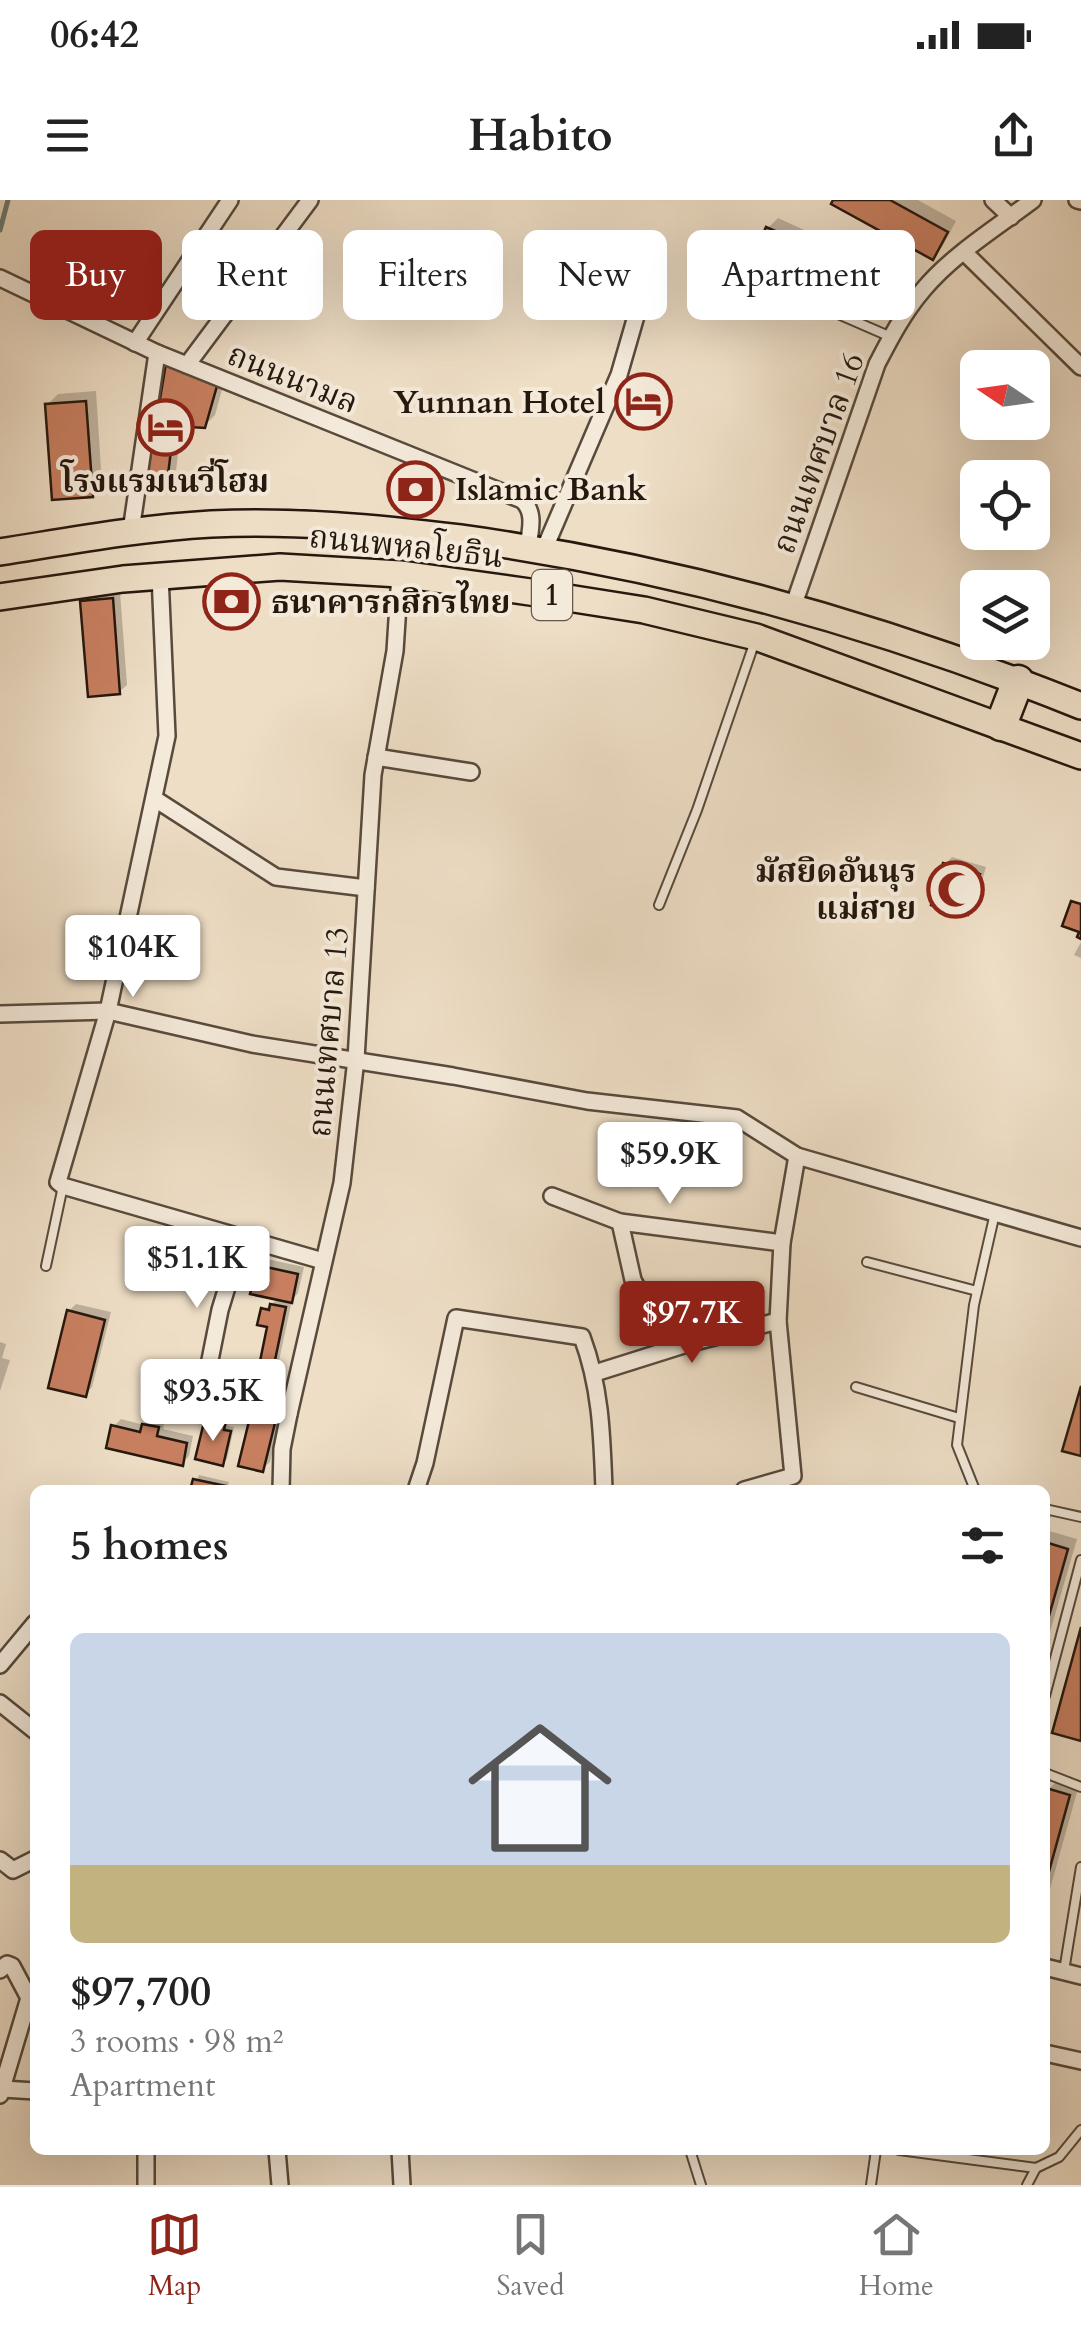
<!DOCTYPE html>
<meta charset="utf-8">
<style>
body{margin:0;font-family:Cardo,"Noto Serif Thai",serif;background:#f6f6f6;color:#222;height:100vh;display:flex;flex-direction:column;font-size:38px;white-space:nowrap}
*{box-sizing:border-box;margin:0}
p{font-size:32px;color:#767676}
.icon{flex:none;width:55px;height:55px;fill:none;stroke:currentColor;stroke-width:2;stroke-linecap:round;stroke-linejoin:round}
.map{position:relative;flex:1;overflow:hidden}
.drawer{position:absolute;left:30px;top:1285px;width:1020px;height:670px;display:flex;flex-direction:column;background:#fff;border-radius:15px;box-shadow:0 10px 40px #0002}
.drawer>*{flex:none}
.banner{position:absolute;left:30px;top:30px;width:1022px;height:90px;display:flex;gap:20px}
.needle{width:65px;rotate:283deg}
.fabs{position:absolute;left:960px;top:150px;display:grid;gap:20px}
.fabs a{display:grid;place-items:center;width:90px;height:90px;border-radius:15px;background:#fff;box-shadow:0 10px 40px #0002;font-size:50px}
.price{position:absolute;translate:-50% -85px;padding:0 22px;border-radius:10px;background:#fff;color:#222;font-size:32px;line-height:65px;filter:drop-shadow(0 2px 5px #0008)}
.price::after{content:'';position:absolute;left:50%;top:60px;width:30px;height:22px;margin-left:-15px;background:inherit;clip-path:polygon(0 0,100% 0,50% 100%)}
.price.active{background:#8f2418;color:#fff}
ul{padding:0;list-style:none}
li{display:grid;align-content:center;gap:20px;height:530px;padding:0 40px}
li span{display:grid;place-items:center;height:310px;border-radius:15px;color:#555}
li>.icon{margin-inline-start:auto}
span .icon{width:180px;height:180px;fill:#fffc;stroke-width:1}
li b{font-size:42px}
h2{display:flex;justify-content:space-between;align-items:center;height:120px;padding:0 40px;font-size:42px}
.chip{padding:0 35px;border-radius:15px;background:#fff;box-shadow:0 10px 40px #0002;font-size:35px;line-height:90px}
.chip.active{background:#8f2418;color:#fff}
.status{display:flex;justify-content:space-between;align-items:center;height:70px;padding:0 50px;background:#fff;direction:ltr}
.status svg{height:28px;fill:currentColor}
header{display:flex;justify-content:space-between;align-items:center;height:130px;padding:0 40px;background:#fff;font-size:45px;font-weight:700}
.tabs{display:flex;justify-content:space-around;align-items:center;height:140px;border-top:2px solid #e0e0e0;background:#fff;font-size:28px;color:#767676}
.tabs a{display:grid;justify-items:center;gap:5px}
.tabs .active{color:#8f2418}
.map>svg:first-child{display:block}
.shadow{fill:#0003}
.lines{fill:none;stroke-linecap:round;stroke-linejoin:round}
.stream{stroke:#6b7a73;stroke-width:5}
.building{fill:#c77f60;stroke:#26180e;stroke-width:2.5}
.lane-casing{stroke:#584a3c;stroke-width:12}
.street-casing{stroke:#584a3c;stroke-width:20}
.primary-casing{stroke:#26180e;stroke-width:30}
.highway-casing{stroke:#26180e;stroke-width:35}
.lane{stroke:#f4eada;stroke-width:8}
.street{stroke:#f4eada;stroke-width:15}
.primary{stroke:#eedec6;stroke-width:25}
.highway{stroke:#eedec6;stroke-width:30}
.labels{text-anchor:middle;stroke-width:8;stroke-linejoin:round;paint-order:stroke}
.shield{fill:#f4eada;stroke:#64574b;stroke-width:2.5}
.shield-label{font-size:30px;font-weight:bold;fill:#26180e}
.street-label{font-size:32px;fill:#26180e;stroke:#f4eada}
.poi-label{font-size:32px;font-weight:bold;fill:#26180e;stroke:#f4eada;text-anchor:end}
</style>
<div class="status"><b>06:42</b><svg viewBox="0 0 49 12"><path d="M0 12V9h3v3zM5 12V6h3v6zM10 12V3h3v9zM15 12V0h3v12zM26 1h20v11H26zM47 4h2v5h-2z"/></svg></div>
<header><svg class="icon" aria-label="menu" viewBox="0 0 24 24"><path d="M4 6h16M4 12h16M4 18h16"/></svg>Habito<svg class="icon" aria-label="share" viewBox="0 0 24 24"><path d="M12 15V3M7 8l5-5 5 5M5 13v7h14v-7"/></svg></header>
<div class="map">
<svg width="1081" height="1985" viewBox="0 0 1081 1985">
<rect width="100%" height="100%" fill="#eedec6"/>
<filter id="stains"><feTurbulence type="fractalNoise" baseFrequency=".002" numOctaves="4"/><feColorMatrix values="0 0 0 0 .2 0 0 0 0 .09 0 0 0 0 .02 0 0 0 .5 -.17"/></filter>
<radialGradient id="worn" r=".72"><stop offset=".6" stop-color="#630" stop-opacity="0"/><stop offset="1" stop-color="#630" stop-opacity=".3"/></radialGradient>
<!-- shadow -->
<g class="shadow">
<path d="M836,0h82l38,21 -14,26 -10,10z"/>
<path d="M778,18l37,17 -30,69 -10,10 -7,-86z"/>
<path d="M169,164l57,11 -11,40 -11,11 -22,-2 -7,54 -10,10z"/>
<path d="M96,191l6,93 -10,10 -45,-89 11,-11z"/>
<path d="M120,392l7,93 -8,7 -36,-90 7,-7z"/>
<path d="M952,657l34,10 -11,38 -7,7 -23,-47z"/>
<path d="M1081,742v16l-7,-3z"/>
<path d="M267,1059l37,8 -6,26 -6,7 -19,89 -7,8 -18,-22 8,-7 5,1 9,-44 -7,-15 17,-12 -21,-32z"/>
<path d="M76,1104l35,8 -19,75 -7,7 -16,-83z"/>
<path d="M0,1142l6,2 -4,14 8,2 -10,31z"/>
<path d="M259,1211l22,5 -11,46 -8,7 -10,-51z"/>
<path d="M151,1217l14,3 -2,9 30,7 -4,20 -7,7 -69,-36 8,-8 23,6z"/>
<path d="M219,1219l9,2 -1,5 7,1 -7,32 -5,4 -17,-35z"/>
<path d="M199,1275l30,7 -2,8h-34z"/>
<path d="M1049,1331l28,8 -32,110v-113z"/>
<path d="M1059,1579l20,6 -34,122v-105l3,-12z"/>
</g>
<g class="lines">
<!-- stream -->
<path class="stream" d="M0,30l8,-30"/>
</g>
<!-- building -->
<g class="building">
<path d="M833,0h57l58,32 -15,28 -102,-56z"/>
<path d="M766,27l41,18 -32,72 -41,-18z"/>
<path d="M166,163l51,23 -12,42 -31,-2 -8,65 -21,-3z"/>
<path d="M86,201l7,96 -41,3 -7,-96z"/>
<path d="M113,398l7,96 -32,3 -8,-96z"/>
<path d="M943,663l37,11 -12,41 -37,-10z"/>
<path d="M1071,701l10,3v35l-4,-2 2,-5 -17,-6z"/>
<path d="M257,1065l41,9 -6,29 -42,-9z"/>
<path d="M270,1104l16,3 -19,92 -13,-2 1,-7 -12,-2 3,-14 11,2 10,-49 -10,-2 4,-17 8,2z"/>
<path d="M67,1110l38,10 -19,77 -38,-9z"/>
<path d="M1081,1186v70l-19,-5z"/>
<path d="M250,1217l25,6 -12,49 -25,-6z"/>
<path d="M213,1222l12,3 -1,5 7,1 -8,35 -28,-7 8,-33 8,2z"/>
<path d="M142,1224l17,3 -2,9 30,7 -4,23 -77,-18 5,-23 29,7z"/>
<path d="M193,1279l33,7 -1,4h-35z"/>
<path d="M1045,1342l23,7 -23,81z"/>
<path d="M1081,1427v114l-29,-8z"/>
<path d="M1046,1588l24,7 -25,91v-94z"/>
</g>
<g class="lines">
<defs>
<g id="lane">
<path d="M799,97l92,40"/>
<path d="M659,705l38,-95 58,-169"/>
<path d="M867,1062l110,29"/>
<path d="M46,1066l17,-80"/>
<path d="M856,1187l103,31"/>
<path d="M975,1290l-18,-45 17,-140 21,-92"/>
<path d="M1045,1309l36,8"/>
<path d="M1045,1496l36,-136"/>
<path d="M1045,1573l36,14"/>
<path d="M1064,1771l17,-104"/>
<path d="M690,1950l11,35"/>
<path d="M899,1950l137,18 23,-11 22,-27"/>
<path d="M871,1985l5,-35"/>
<path d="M1027,1985l9,-17"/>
</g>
<g id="street">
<path d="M993,0l18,17"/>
<path d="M1077,0l4,1"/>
<path d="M964,52l117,115"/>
<path d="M0,78l157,75 365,147c14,12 8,31 6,47"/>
<path d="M135,143l95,-143"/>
<path d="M187,165l123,-165"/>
<path d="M131,331l26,-178"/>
<path d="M544,350l75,-175 28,-97"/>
<path d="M160,375l7,161 -59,275 -50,171 5,4 260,75"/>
<path d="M793,407l84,-243c13,-25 27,-52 46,-74 29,-35 73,-62 110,-90"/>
<path d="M376,557l95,15"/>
<path d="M155,599l121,78 90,11"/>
<path d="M0,814l108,-3 144,33 201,32 134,25 150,17 60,38 284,82"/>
<path d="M552,996l68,26 162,21"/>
<path d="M620,1022l13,58 37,69"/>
<path d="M242,1038l-22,72 -17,85 13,7 73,12"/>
<path d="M595,1173l92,-29 91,-23"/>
<path d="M281,1290l1,-41 7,-35 53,-231 14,-124 17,-284 22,-124 5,-77"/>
<path d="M416,1290l9,-27 31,-145 126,19c19,51 20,99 22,153"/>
<path d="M744,1290l49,-14 -15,-155 4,-78 15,-87"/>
<path d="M0,1465l35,-42"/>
<path d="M0,1503l35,28"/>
<path d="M0,1660l13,10 22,-11"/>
<path d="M1045,1767l36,9"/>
<path d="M0,1770l7,-6 5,2 17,32 -29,97"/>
<path d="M1045,1853l36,8"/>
<path d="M3,1889l32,2"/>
<path d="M146,1950v35"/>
<path d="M277,1950l3,35"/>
<path d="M400,1950l2,35"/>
</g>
<g id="primary">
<path d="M0,352c70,-11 140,-24 211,-28 83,-4 167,4 249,14 213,29 422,88 621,168"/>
<path d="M0,397l123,-18 157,-12 120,7 130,18 114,18 112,27 325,119"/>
</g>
<path id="highway" d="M1001,525l17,-44"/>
</defs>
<!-- lane casing -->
<use href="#lane" class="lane-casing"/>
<!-- street casing -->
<use href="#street" class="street-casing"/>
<!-- primary casing -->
<use href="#primary" class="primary-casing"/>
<!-- highway casing -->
<use href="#highway" class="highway-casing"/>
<!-- lane -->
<use href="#lane" class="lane"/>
<!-- street -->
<use href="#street" class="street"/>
<!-- primary -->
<use href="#primary" class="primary"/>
<!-- highway -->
<use href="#highway" class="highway"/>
</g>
<!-- icons -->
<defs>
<symbol id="hotel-ring" viewBox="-11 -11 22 22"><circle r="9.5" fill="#f4eada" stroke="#8f2418" stroke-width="1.5"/><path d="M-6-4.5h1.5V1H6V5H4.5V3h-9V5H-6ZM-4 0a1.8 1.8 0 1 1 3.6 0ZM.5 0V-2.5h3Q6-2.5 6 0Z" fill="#8f2418"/></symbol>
<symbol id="bank-ring" viewBox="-11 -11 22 22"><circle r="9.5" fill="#f4eada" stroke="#8f2418" stroke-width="1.5"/><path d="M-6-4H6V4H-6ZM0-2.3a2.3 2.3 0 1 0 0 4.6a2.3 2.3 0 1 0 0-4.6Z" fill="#8f2418"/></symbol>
<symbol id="mosque-ring" viewBox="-11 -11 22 22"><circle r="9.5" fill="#f4eada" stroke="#8f2418" stroke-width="1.5"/><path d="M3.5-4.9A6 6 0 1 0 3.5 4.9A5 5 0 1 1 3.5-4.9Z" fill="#8f2418"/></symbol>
</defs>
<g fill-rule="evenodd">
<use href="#hotel-ring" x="612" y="170" width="63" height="63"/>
<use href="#hotel-ring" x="134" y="196" width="63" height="63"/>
<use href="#bank-ring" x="384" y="258" width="63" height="63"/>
<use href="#bank-ring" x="200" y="370" width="63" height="63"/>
<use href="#mosque-ring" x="924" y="658" width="63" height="63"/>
</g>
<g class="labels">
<!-- shield labels -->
<rect class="shield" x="532" y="370" width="40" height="50" rx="8"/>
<g class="shield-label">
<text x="552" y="405">1</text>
</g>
<!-- street labels -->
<g class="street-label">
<text transform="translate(293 178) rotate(22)" y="11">ถนนนามล</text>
<text transform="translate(818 253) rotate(-70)" y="11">ถนนเทศบาล 16</text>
<text transform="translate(406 346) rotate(6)" y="11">ถนนพหลโยธิน</text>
<text transform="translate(328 832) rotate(-85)" y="11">ถนนเทศบาล 13</text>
</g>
<!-- poi labels -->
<g class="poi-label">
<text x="605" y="213">Yunnan Hotel</text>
<text x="165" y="292" text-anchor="middle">โรงแรมเนวี่โฮม</text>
<text x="455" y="300" text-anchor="start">Islamic Bank</text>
<text x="271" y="413" text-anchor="start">ธนาคารกสิกรไทย</text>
<text x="916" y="682">มัสยิดอันนุร<tspan x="916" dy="37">แม่สาย</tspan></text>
</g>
</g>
<rect width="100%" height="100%" filter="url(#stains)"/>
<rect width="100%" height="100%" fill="url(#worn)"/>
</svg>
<div class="fabs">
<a><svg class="needle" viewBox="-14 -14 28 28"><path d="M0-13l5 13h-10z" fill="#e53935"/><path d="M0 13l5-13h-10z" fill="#767676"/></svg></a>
<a><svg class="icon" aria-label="locate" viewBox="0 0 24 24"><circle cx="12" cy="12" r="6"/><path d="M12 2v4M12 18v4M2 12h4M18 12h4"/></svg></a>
<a><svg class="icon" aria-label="layers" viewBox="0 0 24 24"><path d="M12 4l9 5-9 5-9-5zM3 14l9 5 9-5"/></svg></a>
</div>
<b class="price" style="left:133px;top:800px">$104K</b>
<b class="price" style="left:670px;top:1007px">$59.9K</b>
<b class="price" style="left:197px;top:1111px">$51.1K</b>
<b class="price active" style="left:692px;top:1166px">$97.7K</b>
<b class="price" style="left:213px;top:1244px">$93.5K</b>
<div class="banner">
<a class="chip active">Buy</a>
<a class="chip">Rent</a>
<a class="chip">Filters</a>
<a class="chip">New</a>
<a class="chip">Apartment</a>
</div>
<section class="drawer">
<h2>5 homes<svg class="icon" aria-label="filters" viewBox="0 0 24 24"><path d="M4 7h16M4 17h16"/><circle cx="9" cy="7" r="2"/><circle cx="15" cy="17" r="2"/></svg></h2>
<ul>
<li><span style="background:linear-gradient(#c9d6e8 75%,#c2b280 0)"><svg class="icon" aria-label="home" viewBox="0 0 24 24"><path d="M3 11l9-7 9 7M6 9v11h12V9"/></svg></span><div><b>$97,700</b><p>3 rooms · 98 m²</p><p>Apartment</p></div></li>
</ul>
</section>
</div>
<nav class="tabs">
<a class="active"><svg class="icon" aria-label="map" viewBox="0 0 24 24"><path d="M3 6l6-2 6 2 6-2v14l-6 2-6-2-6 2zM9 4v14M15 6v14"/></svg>Map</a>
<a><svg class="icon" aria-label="saved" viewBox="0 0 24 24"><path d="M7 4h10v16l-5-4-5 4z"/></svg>Saved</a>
<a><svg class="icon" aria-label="home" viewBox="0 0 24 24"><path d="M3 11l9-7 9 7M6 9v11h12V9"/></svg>Home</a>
</nav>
